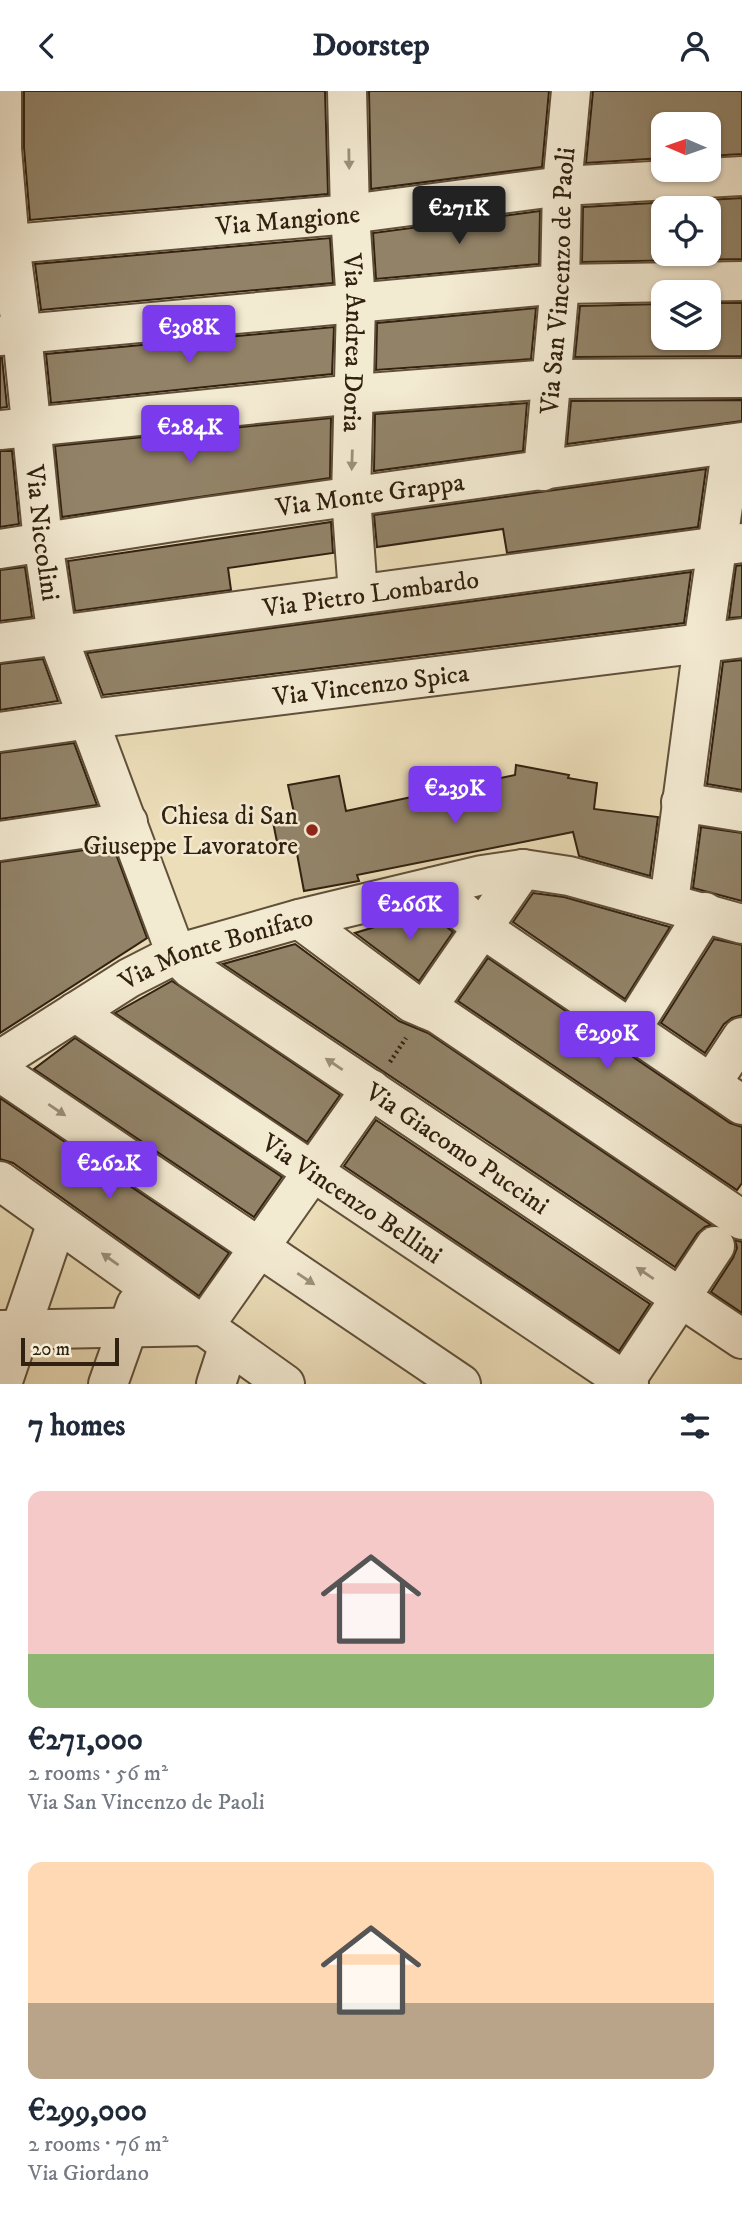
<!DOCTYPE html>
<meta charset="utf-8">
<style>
body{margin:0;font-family:"IM FELL DW Pica",serif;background:#f6f6f7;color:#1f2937;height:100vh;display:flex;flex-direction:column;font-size:26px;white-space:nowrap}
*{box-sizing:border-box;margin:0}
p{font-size:23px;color:#747a83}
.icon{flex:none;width:38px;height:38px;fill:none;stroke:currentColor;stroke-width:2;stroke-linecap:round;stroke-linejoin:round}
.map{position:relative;height:1293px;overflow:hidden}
.panel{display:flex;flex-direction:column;background:#fff;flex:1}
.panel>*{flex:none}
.needle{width:46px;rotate:272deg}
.controls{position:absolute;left:651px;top:21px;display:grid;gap:14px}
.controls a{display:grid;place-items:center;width:70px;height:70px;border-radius:14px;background:#fff;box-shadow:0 2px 5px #0004;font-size:35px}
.scale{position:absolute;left:21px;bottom:18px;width:98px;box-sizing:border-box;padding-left:7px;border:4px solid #312110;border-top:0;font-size:19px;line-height:24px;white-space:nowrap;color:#312110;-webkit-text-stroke:5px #f3ead2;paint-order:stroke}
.price{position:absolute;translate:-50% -60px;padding:0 16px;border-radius:7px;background:#7c3aed;color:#fff;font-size:23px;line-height:46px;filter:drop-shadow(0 2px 4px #0008)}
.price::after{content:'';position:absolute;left:50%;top:42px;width:21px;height:16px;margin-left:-10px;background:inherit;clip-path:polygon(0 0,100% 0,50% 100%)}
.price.current{background:#222;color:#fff}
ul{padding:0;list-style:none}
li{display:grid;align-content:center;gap:14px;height:371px;padding:0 28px}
li span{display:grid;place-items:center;height:217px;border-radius:14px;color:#555}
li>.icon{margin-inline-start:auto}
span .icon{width:126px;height:126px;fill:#fffc;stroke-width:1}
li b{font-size:30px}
h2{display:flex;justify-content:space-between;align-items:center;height:84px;padding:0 28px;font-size:30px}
header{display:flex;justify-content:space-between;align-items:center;height:91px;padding:0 28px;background:#fff;font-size:32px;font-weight:700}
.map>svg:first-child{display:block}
.building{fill:#928368;stroke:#312110;stroke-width:2;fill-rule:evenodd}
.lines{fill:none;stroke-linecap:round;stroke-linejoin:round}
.minor-casing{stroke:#60503a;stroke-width:42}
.path{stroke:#312110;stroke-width:4.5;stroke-dasharray:2 3.5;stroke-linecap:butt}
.minor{stroke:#f3ead2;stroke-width:38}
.oneway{fill:#9c907b}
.poi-dot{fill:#8f2418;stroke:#f3ead2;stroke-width:2.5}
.labels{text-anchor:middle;stroke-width:5;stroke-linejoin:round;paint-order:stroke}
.street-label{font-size:26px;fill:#312110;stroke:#f3ead2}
.poi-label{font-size:26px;fill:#312110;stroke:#f3ead2;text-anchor:end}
</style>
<header><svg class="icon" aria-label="back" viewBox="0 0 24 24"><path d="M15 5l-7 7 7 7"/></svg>Doorstep<svg class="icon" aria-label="person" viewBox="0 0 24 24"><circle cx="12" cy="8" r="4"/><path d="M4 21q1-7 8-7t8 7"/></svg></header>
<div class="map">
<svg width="742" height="1293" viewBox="0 0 742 1293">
<rect width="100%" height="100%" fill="#ecdeb9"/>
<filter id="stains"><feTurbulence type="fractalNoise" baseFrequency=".00286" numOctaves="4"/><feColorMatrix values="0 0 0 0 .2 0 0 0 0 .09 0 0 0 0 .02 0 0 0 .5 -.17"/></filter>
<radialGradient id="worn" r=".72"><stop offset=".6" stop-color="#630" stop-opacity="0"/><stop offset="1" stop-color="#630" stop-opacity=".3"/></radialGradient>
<!-- building -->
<g class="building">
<path d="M24,0h301l3,103 -298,26 -6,-72z"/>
<path d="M369,0h180l-7,76 -171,22z"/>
<path d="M593,0h149v63l-33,2v-32h-46v34l-77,5z"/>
<path d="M742,107v61l-160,3 1,-55zM663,117h46v46h-46z"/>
<path d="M540,120l-1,53 -163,15 -3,-46z"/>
<path d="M330,147l3,45 -292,27 -6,-46z"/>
<path d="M709,212h33v53l-167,1 5,-51 83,-2v34h46z"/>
<path d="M536,217l-5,51 -155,11 1,-47z"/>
<path d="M334,236l-2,47 -281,29 -5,-49z"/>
<path d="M0,267h2l5,49 -7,1z"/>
<path d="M742,309v21l-175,23 4,-43z"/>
<path d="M527,312l-4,48 -149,20 1,-57z"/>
<path d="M331,327l-1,60 -268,39 -7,-71z"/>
<path d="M0,360h12l7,73 -19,3z"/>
<path d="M706,378l-8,58 -191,26 -4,-24 -126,18 -3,-32z"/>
<path d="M331,431l2,31 -105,15 3,22 -156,21 -7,-50z"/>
<path d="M742,474v52l-13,1 7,-52z"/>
<path d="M25,476l7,50 -32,4v-51z"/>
<path d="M691,481l-7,51 -581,72 -16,-42z"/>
<path d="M43,568l15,42 -58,9v-46z"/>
<path d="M742,569v130l-35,-6 16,-122z"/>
<path d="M74,652l23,62 -97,14v-66z"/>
<path d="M516,674l53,10 -1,3 29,5 -3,26 64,8 -8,59 -71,-20 -6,-24 -216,43 2,6 -55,10 -9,-48 -17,4 -6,-30 22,-4 -6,-28 51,-9 7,35 169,-36z"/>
<path d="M701,736l41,6v68l-49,-13z"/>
<path d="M113,755l34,92 -147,95v-171z"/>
<path d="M533,802l31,4 106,30 -45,72 -112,-77z"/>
<path d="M427,820l26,21 -34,49 -64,-48z"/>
<path d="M714,848l28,6v70l-10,3 -8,6 -19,29 -44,-30z"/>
<path d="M295,853l104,77 29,12 283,192 -6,2 -8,7 -22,33 -452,-303z"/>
<path d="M488,867l242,165 12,4v56l-5,7 -279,-189z"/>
<path d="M172,890l168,114 -33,47 -192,-129z"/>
<path d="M75,947l207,139 -28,40 -220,-148z"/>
<path d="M0,1007l229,155 -30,43 -186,-133 -13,-4z"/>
<path d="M376,1029l274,184 -31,47 -275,-185z"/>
<path d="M735,1149l7,2v71l-31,-21 22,-34 4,-10z"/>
</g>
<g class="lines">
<defs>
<g id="minor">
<path id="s1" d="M2,0v58l8,95 12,90 21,208 14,93 119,319 15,15 551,370"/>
<path id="s2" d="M347,0l3,123 6,90 -5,193 7,97"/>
<path id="s3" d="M0,154l350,-31 212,-28 180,-10"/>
<path d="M0,245l560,-52 182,-3"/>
<path d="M0,339l355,-36 196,-15 191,-1"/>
<path id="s4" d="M543,380l17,-187 2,-98 9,-95"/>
<path id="s5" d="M0,458l205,-32 537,-75"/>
<path id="s6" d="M0,552l742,-100"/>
<path id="s7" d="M0,641l90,-13 652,-81"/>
<path d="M681,711l61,10"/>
<path d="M0,750l128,-19"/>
<path d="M433,796l49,41 260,177"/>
<path d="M669,811l34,-258 27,-186 -2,-14"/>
<path d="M299,828l113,84 26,11 304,206"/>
<path d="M426,918l97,-140"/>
<path id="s8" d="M75,921l554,372"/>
<path d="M632,937l73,-116"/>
<path id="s9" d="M0,973l11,-11 118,-75 47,-24 123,-35 183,-44 41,-6 46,7 173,48"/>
<path d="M0,981l461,312"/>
<path d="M711,993l31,-47"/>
<path d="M0,1090l285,203"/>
<path d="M0,1239l204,-4 167,-237"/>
<path d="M2,1293l55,-162"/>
<path d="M108,1293l28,-79"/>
<path d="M216,1293l13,-40"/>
<path d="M623,1293l92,-138"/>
</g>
</defs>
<!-- minor casing -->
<use href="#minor" class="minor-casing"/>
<!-- path -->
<path class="path" d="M390,971l16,-24"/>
<!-- minor -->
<use href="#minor" class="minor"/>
</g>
<!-- one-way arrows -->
<defs><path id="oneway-solid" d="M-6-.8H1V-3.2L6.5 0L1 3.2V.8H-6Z" transform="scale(1.75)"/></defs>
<g class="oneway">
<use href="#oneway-solid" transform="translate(349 68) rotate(89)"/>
<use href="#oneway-solid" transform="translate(352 369) rotate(92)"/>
<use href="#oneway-solid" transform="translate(334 973) rotate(-146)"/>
<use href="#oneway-solid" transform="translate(57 1019) rotate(34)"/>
<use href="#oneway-solid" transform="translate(110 1168) rotate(-145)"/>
<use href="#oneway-solid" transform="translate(645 1182) rotate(-146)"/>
<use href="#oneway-solid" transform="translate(306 1188) rotate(34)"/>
</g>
<!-- markers -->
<circle class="poi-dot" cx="312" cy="739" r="7"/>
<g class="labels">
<!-- street labels -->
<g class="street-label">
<text dy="9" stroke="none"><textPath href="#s3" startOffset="289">Via Mangione</textPath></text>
<text dy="9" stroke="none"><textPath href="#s4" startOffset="191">Via San Vincenzo de Paoli</textPath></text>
<text dy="9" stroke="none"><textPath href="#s2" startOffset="252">Via Andrea Doria</textPath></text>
<text dy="9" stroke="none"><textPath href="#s5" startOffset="374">Via Monte Grappa</textPath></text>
<text dy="9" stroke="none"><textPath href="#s1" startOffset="444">Via Niccolini</textPath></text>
<text dy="9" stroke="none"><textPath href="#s6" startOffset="374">Via Pietro Lombardo</textPath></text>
<text dy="9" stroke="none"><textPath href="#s7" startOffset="374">Via Vincenzo Spica</textPath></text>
<text dy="9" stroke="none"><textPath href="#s9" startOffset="248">Via Monte Bonifato</textPath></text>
<text dy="9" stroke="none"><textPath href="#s1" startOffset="1230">Via Giacomo Puccini</textPath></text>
<text dy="9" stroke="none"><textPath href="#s8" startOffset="334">Via Vincenzo Bellini</textPath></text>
</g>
<!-- poi labels -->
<g class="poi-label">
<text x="298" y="733">Chiesa di San<tspan x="298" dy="30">Giuseppe Lavoratore</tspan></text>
</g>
</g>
<rect width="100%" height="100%" filter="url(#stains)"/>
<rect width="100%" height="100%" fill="url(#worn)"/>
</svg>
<div class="controls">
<a><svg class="needle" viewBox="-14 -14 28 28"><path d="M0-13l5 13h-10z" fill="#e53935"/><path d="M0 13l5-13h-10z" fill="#747a83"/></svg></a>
<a><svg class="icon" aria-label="locate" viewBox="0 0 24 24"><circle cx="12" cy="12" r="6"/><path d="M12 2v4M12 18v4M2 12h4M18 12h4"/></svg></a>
<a><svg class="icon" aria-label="layers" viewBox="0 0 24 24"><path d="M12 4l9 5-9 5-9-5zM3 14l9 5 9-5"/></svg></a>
</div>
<div class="scale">20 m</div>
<b class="price current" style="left:459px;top:155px">€271K</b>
<b class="price" style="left:189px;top:274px">€398K</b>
<b class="price" style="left:190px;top:374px">€284K</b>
<b class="price" style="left:455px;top:735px">€239K</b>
<b class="price" style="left:410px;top:851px">€266K</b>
<b class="price" style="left:607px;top:980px">€299K</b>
<b class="price" style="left:109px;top:1110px">€262K</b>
</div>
<section class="panel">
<h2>7 homes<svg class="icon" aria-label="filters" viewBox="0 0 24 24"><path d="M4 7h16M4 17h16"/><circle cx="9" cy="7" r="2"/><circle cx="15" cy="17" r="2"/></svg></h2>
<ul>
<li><span style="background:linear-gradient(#f6c9c9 75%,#8fb573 0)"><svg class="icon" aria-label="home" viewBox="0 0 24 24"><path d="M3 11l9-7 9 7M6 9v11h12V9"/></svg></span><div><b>€271,000</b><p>2 rooms · 56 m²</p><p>Via San Vincenzo de Paoli</p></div></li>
<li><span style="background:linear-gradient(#ffd9b3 65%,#b9a48a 0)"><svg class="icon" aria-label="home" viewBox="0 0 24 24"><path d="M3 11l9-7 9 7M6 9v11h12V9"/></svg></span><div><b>€299,000</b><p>2 rooms · 76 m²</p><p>Via Giordano</p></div></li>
</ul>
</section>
